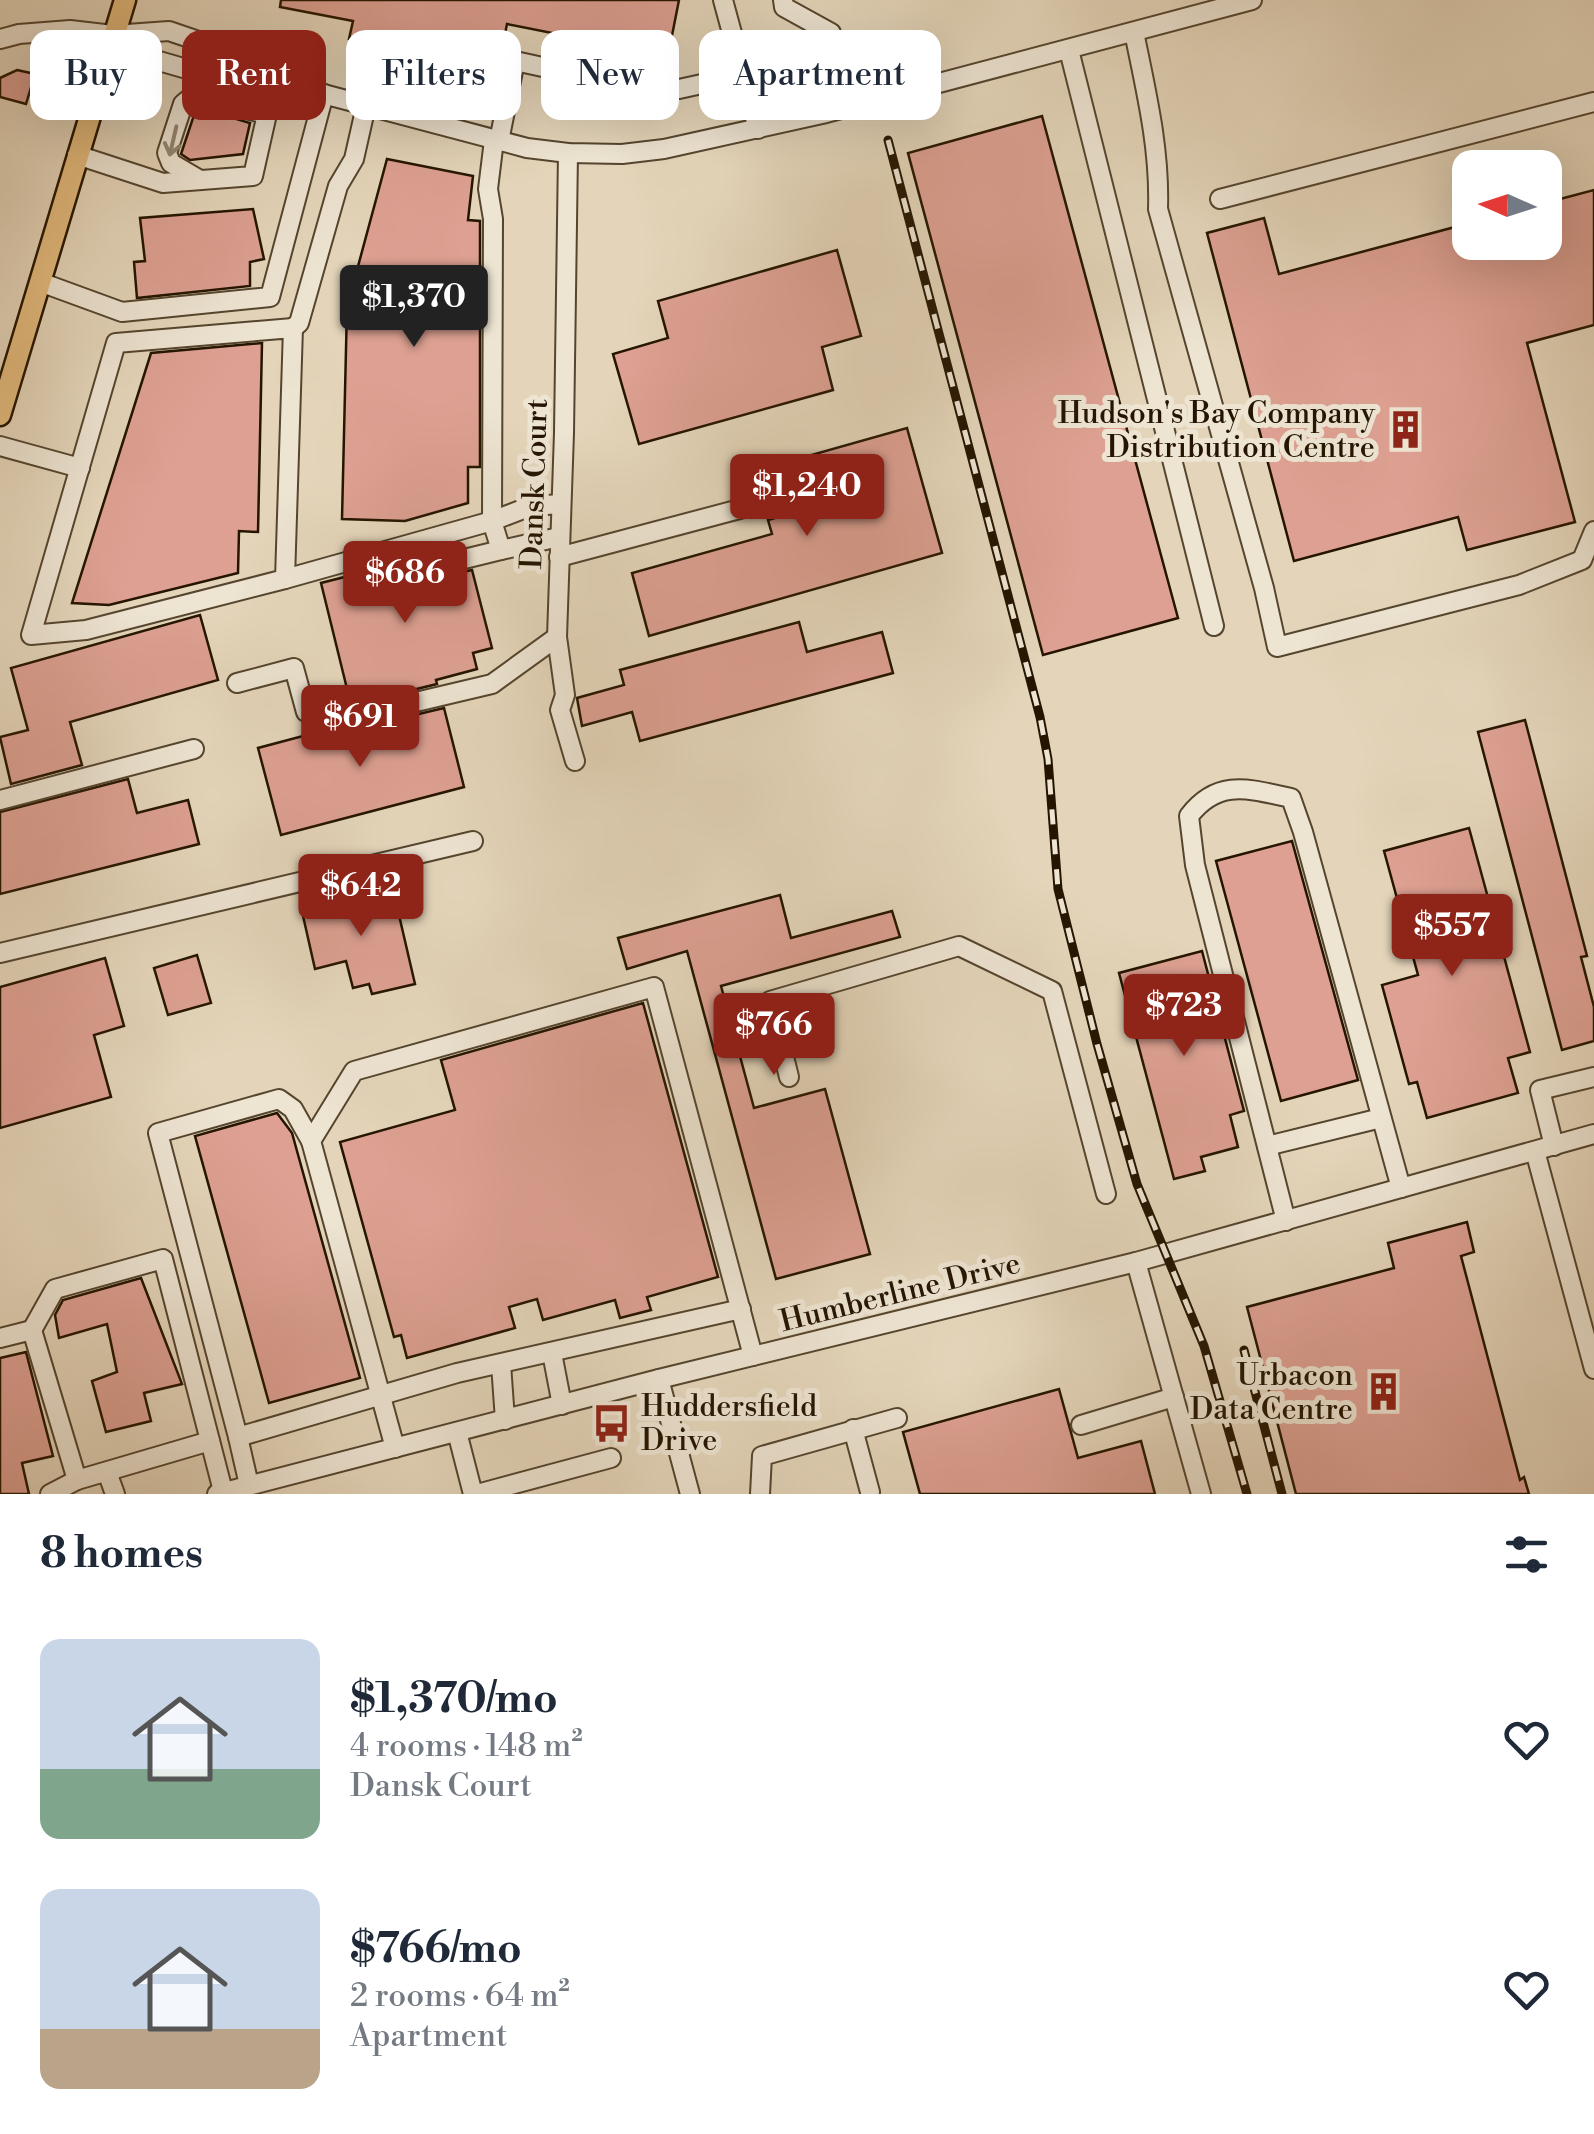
<!DOCTYPE html>
<meta charset="utf-8">
<style>
body{margin:0;font-family:"Libre Bodoni",serif;background:#f2f2f3;color:#1f2937;height:100vh;display:flex;flex-direction:column;font-size:38px;white-space:nowrap}
*{box-sizing:border-box;margin:0}
p{font-size:32px;color:#747a83}
.icon{flex:none;width:55px;height:55px;fill:none;stroke:currentColor;stroke-width:2;stroke-linecap:round;stroke-linejoin:round}
.map{position:relative;height:1494px;overflow:hidden}
.side{display:flex;flex-direction:column;background:#fff;flex:1}
.side>*{flex:none}
.banner{position:absolute;left:30px;top:30px;width:1000px;height:90px;display:flex;gap:20px}
.needle{width:65px;rotate:273deg}
.tools{position:absolute;left:1452px;top:150px;display:grid;gap:20px}
.tools a{display:grid;place-items:center;width:110px;height:110px;border-radius:20px;background:#fff;box-shadow:0 10px 40px #0002;font-size:50px}
.price{position:absolute;translate:-50% -85px;padding:0 22px;border-radius:10px;background:#8f2418;color:#fff;font-size:32px;line-height:65px;filter:drop-shadow(0 2px 5px #0008)}
.price::after{content:'';position:absolute;left:50%;top:60px;width:30px;height:22px;margin-left:-15px;background:inherit;clip-path:polygon(0 0,100% 0,50% 100%)}
.price.selected{background:#222;color:#fff}
ul{padding:0;list-style:none}
li{display:flex;align-items:center;gap:30px;height:250px;padding:0 40px}
li span{display:grid;place-items:center;flex:none;width:280px;height:200px;border-radius:20px;color:#555}
li>.icon{margin-inline-start:auto}
span .icon{width:120px;height:120px;fill:#fffc;stroke-width:1}
li b{font-size:42px}
h2{display:flex;justify-content:space-between;align-items:center;height:120px;padding:0 40px;font-size:42px}
.pill{padding:0 35px;border-radius:20px;background:#fff;box-shadow:0 10px 40px #0002;font-size:35px;line-height:90px}
.pill.selected{background:#8f2418;color:#fff}
.map>svg:first-child{display:block}
.building{fill:#dda092;stroke:#251500;stroke-width:2.5}
.lines{fill:none;stroke-linecap:round;stroke-linejoin:round}
.minor-casing{stroke:#55452e;stroke-width:22}
.major-casing{stroke:#251500;stroke-width:25}
.minor{stroke:#ede4d2;stroke-width:18}
.major{stroke:#e2ba7d;stroke-width:20}
.rail-casing{stroke:#251500;stroke-width:9}
.rail{stroke:#ede4d2;stroke-width:5;stroke-dasharray:15;stroke-linecap:butt}
.oneway{stroke:#938774}
.labels{text-anchor:middle;stroke-width:10;stroke-linejoin:round;paint-order:stroke}
.poi-label{font-size:30px;fill:#251500;stroke:#ede4d2;text-anchor:end}
.street-label{font-size:30px;fill:#251500;stroke:#ede4d2}
</style>
<div class="map">
<svg width="1594" height="1494" viewBox="0 0 1594 1494">
<rect width="100%" height="100%" fill="#e4d5ba"/>
<filter id="stains"><feTurbulence type="fractalNoise" baseFrequency=".002" numOctaves="4"/><feColorMatrix values="0 0 0 0 .2 0 0 0 0 .09 0 0 0 0 .02 0 0 0 .5 -.17"/></filter>
<radialGradient id="worn" r=".72"><stop offset=".6" stop-color="#630" stop-opacity="0"/><stop offset="1" stop-color="#630" stop-opacity=".3"/></radialGradient>
<!-- building -->
<g class="building">
<path d="M281,0h398l-11,56 -161,-32 -9,44 -149,-29 4,-18 -73,-14z"/>
<path d="M17,70l18,4 -9,30 -26,-7v-19z"/>
<path d="M206,110l44,13 -7,31 -53,6 -9,-6 14,-42z"/>
<path d="M1042,116l136,502 -135,37 -135,-502z"/>
<path d="M387,159l86,17 -5,44 12,1v246h-12v36l-63,18 -63,-2 5,-212z"/>
<path d="M1594,190v135l-67,18 48,179 -108,28 -9,-33 -164,44 -87,-328 57,-15 15,56 191,-51v19h75v-39z"/>
<path d="M253,209l11,50 -14,3v24l-113,12 -3,-36 11,-1 -5,-43z"/>
<path d="M837,250l24,86 -39,11 11,43 -194,54 -26,-90 55,-16 -10,-37z"/>
<path d="M262,343l-4,189 -19,-1 -1,42 -129,32 -37,-2 79,-250z"/>
<path d="M907,428l35,125 -293,83 -17,-63 140,-39 -4,-14 42,-12 -13,-49z"/>
<path d="M447,551l-3,12 4,7 10,3 14,-3 20,78 -19,5 4,16 -41,11 1,4 -86,21 -30,-122z"/>
<path d="M200,615l18,65 -148,42 12,43 -71,19 -11,-47 28,-7 -17,-62z"/>
<path d="M799,622l8,30 75,-20 11,41 -253,68 -8,-29 -50,14 -5,-28 47,-13 -4,-15z"/>
<path d="M444,708l20,79 -183,48 -23,-87 60,-16 12,3z"/>
<path d="M1525,720l62,236 -6,1 13,50v34l-32,9 -84,-318z"/>
<path d="M128,779l9,34 51,-13 11,44 -199,50v-82z"/>
<path d="M1469,828l61,224 -22,6 10,35 -91,25 -10,-36 -8,2 -27,-99 36,-10 -34,-124z"/>
<path d="M1292,841l66,239 -77,21 -65,-240z"/>
<path d="M392,885l23,99 -43,10 -3,-10 -16,4 -7,-27 -31,8 -14,-62z"/>
<path d="M780,895l11,43 101,-27 8,26 -179,49 33,122 71,-19 45,165 -94,25 -89,-328 -60,18 -9,-31z"/>
<path d="M1202,951l42,160 -14,4 8,32 -37,10 4,14 -31,8 -55,-206z"/>
<path d="M197,955l14,48 -43,12 -14,-47z"/>
<path d="M105,958l19,68 -30,9 17,62 -111,31v-141z"/>
<path d="M643,1003l75,274 -71,20 4,13 -31,8 -5,-18 -72,20 -6,-21 -28,8 6,21 -108,30 -6,-23 -7,2 -54,-195 115,-32 -14,-50z"/>
<path d="M277,1113l15,20 68,245 -91,25 -74,-267z"/>
<path d="M1467,1222l7,30 -13,4 59,224 4,-3 5,17h-233l-49,-187 147,-39 -6,-25z"/>
<path d="M141,1278l41,106 -38,9 7,28 -45,11 -14,-51 25,-9 -10,-48 -48,14 -4,-23 8,-15z"/>
<path d="M26,1352l27,104 -31,7 7,31h-29v-136z"/>
<path d="M1059,1389l19,69 63,-17 14,53h-235l-17,-62z"/>
</g>
<g class="lines">
<defs>
<g id="minor">
<path d="M723,0l35,129"/>
<path d="M783,0l1,7 47,26"/>
<path d="M1134,32c12,59 26,116 24,177l106,379 13,59 242,-62 63,-25 12,-29"/>
<path d="M113,35l46,26 80,23 39,-2 249,66 41,5 54,1 42,-5 158,-35 430,-114"/>
<path d="M0,39l19,-5 51,-4 43,5 56,-4 82,28 27,23"/>
<path d="M1069,50l145,576"/>
<path d="M200,99h-11l-6,5 -16,49 4,10 29,17"/>
<path d="M216,102l51,12"/>
<path d="M494,140l-6,49 5,30 -1,302 39,-15 30,-2"/>
<path d="M499,141l16,-80 120,26 44,2 64,-14"/>
<path d="M568,153l-4,280 -7,204 8,58 -5,15 15,51"/>
<path d="M77,155l86,28 90,-7 14,-62 15,-31"/>
<path d="M1220,199l374,-97"/>
<path d="M40,282l82,30 148,-15 54,-203"/>
<path d="M293,328l-8,251 -199,51 -55,5 85,-292z"/>
<path d="M293,328l6,-5 39,-137 16,-27 12,-53"/>
<path d="M0,446l80,22"/>
<path d="M559,557l222,-59"/>
<path d="M456,561l45,-11"/>
<path d="M285,579l207,-58 9,29 58,-13"/>
<path d="M237,683l57,-15 12,44 21,11 165,-39 65,-47"/>
<path d="M0,800l194,-51"/>
<path d="M0,953l473,-112"/>
<path d="M789,1077l-19,-76 189,-55 93,45 54,203"/>
<path d="M311,1141l-18,-32 -14,-10 -121,34 80,304 219,-64 284,-64"/>
<path d="M1267,1146l114,-28"/>
<path d="M1554,1146l-14,-56 54,-13"/>
<path d="M1535,1151l59,218"/>
<path d="M1286,1221l-91,-356 -6,-49c29,-38 60,-27 102,-18l12,34 98,356"/>
<path d="M1136,1262l65,232"/>
<path d="M32,1330l23,-41 108,-30 60,232"/>
<path d="M0,1338l32,-8 45,150 -27,14"/>
<path d="M552,1353l10,52"/>
<path d="M501,1364l4,56"/>
<path d="M659,1379l31,115"/>
<path d="M1081,1425l93,-28"/>
<path d="M853,1429l17,63"/>
<path d="M457,1432l16,62"/>
<path d="M238,1437l11,48"/>
<path d="M395,1448l-84,-307 43,-70 300,-84 99,369"/>
<path d="M107,1472l8,22"/>
<path d="M77,1480l133,-39"/>
<path d="M217,1494l442,-115 477,-117 458,-128"/>
<path d="M477,1494l134,-36"/>
<path d="M760,1494l2,-38 135,-38"/>
</g>
<path id="major" d="M0,415l125,-415"/>
</defs>
<!-- minor casing -->
<use href="#minor" class="minor-casing"/>
<!-- major casing -->
<use href="#major" class="major-casing"/>
<!-- minor -->
<use href="#minor" class="minor"/>
<!-- major -->
<use href="#major" class="major"/>
<defs>
<g id="rail">
<path d="M888,140l152,577 8,42 10,130 39,155 40,140 67,162 43,148"/>
<path d="M1244,1350l38,144"/>
</g>
</defs>
<!-- rail casing -->
<use href="#rail" class="rail-casing"/>
<!-- rail -->
<use href="#rail" class="rail"/>
</g>
<!-- one-way arrows -->
<defs><path id="oneway-shaft" d="M-6 0H5M1.5-3L5.5 0L1.5 3" fill="none" stroke-width="1.6" stroke-linecap="round" stroke-linejoin="round" transform="scale(2.5)"/></defs>
<use class="oneway" href="#oneway-shaft" transform="translate(173 141) rotate(103)"/>
<!-- icons -->
<defs>
<symbol id="building-bare" viewBox="-9 -9 18 18"><path d="M-4-6H4V6H1V3H-1V6H-4ZM-2.5-4.3h1.7v1.8h-1.7ZM.8-4.3h1.7v1.8H.8ZM-2.5-1h1.7V.8h-1.7ZM.8-1h1.7V.8H.8Z" fill="#8f2418" stroke="#ede4d2" stroke-width="2.5" paint-order="stroke"/></symbol>
<symbol id="bus-bare" viewBox="-9 -9 18 18"><path d="M-5-6H5V4H4V6H2V4H-2V6H-4V4H-5ZM-3.5-4V0h7V-4ZM-3.5 1.2v1.5H-2V1.2ZM2 1.2v1.5H3.5V1.2Z" fill="#8f2418" stroke="#ede4d2" stroke-width="2.5" paint-order="stroke"/></symbol>
</defs>
<g fill-rule="evenodd">
<use href="#building-bare" x="1378" y="402" width="55" height="55"/>
<use href="#building-bare" x="1356" y="1364" width="55" height="55"/>
<use href="#bus-bare" x="584" y="1396" width="55" height="55"/>
</g>
<g class="labels">
<!-- poi labels -->
<g class="poi-label">
<text x="1375" y="423">Hudson's Bay Company<tspan x="1375" dy="34">Distribution Centre</tspan></text>
<text x="1353" y="1385">Urbacon<tspan x="1353" dy="34">Data Centre</tspan></text>
<text x="641" y="1416" text-anchor="start">Huddersfield<tspan x="641" dy="34">Drive</tspan></text>
</g>
<!-- street labels -->
<g class="street-label">
<text transform="translate(534 484) rotate(-88)" y="10">Dansk Court</text>
<text transform="translate(900 1292) rotate(-14)" y="10">Humberline Drive</text>
</g>
</g>
<rect width="100%" height="100%" filter="url(#stains)"/>
<rect width="100%" height="100%" fill="url(#worn)"/>
</svg>
<div class="tools">
<a><svg class="needle" viewBox="-14 -14 28 28"><path d="M0-13l5 13h-10z" fill="#e53935"/><path d="M0 13l5-13h-10z" fill="#747a83"/></svg></a>
</div>
<b class="price selected" style="left:414px;top:350px">$1,370</b>
<b class="price" style="left:807px;top:539px">$1,240</b>
<b class="price" style="left:405px;top:626px">$686</b>
<b class="price" style="left:360px;top:770px">$691</b>
<b class="price" style="left:361px;top:939px">$642</b>
<b class="price" style="left:1452px;top:979px">$557</b>
<b class="price" style="left:1184px;top:1059px">$723</b>
<b class="price" style="left:774px;top:1078px">$766</b>
<div class="banner">
<a class="pill">Buy</a>
<a class="pill selected">Rent</a>
<a class="pill">Filters</a>
<a class="pill">New</a>
<a class="pill">Apartment</a>
</div>
</div>
<section class="side">
<h2>8 homes<svg class="icon" aria-label="filters" viewBox="0 0 24 24"><path d="M4 7h16M4 17h16"/><circle cx="9" cy="7" r="2"/><circle cx="15" cy="17" r="2"/></svg></h2>
<ul>
<li><span style="background:linear-gradient(#c9d6e8 65%,#7fa58c 0)"><svg class="icon" aria-label="home" viewBox="0 0 24 24"><path d="M3 11l9-7 9 7M6 9v11h12V9"/></svg></span><div><b>$1,370/mo</b><p>4 rooms · 148 m²</p><p>Dansk Court</p></div><svg class="icon" aria-label="heart" viewBox="0 0 24 24"><path d="M12 20l-8-8c-3-5 5-10 8-4 3-6 11-1 8 4z"/></svg></li>
<li><span style="background:linear-gradient(#c9d6e8 70%,#b9a48a 0)"><svg class="icon" aria-label="home" viewBox="0 0 24 24"><path d="M3 11l9-7 9 7M6 9v11h12V9"/></svg></span><div><b>$766/mo</b><p>2 rooms · 64 m²</p><p>Apartment</p></div><svg class="icon" aria-label="heart" viewBox="0 0 24 24"><path d="M12 20l-8-8c-3-5 5-10 8-4 3-6 11-1 8 4z"/></svg></li>
</ul>
</section>
